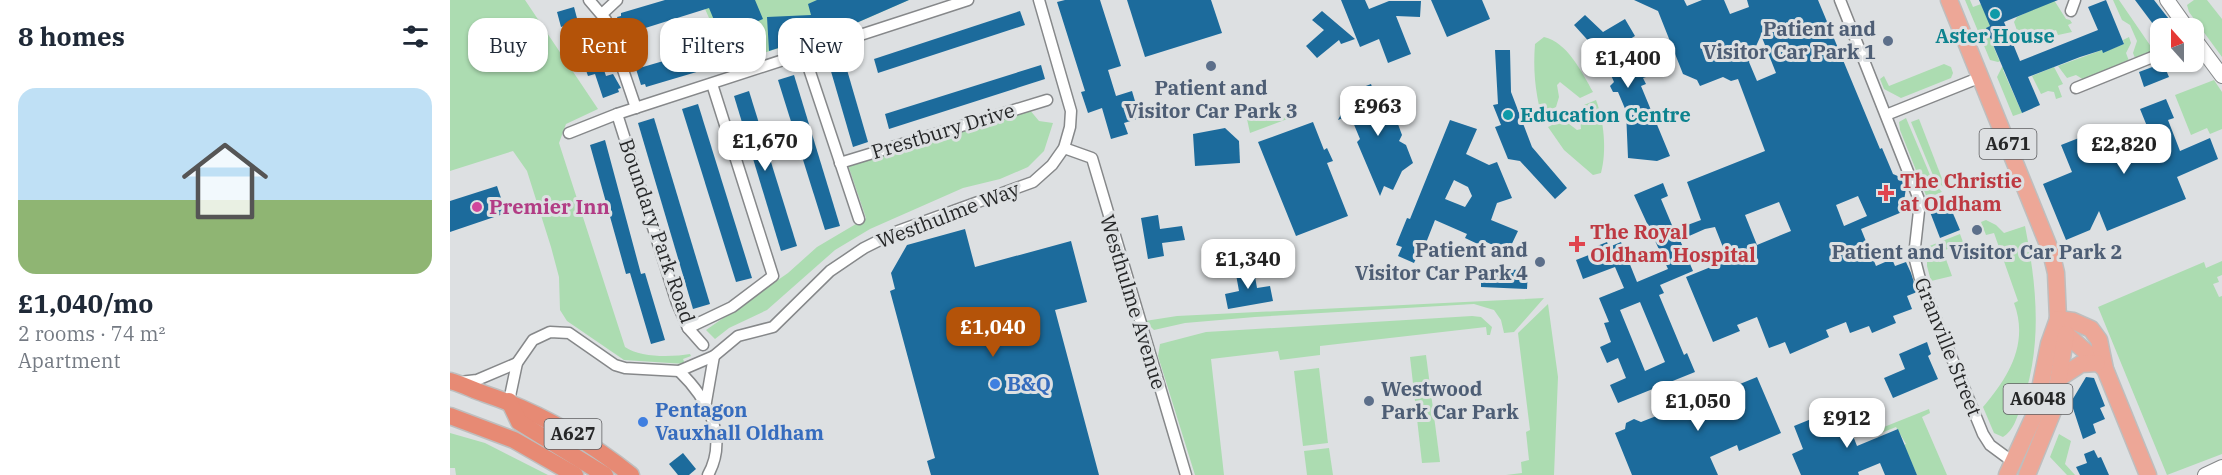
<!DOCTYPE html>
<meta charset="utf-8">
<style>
body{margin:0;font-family:"IBM Plex Serif",serif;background:#f6f6f7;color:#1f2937;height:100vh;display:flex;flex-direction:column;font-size:22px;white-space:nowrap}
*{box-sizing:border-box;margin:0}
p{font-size:20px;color:#747a83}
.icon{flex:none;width:33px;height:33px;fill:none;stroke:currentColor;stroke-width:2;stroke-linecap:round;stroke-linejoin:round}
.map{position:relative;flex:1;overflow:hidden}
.details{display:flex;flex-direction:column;background:#fff;width:450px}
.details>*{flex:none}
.hud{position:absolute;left:18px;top:18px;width:570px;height:54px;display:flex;gap:12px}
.needle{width:39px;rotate:339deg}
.tools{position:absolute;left:1700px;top:18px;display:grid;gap:12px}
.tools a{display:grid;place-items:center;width:54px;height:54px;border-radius:12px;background:#fff;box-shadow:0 2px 4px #0004;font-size:30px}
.price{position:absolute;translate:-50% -51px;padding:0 14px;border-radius:12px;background:#fff;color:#222;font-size:20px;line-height:39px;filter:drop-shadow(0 2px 3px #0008)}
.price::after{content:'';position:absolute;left:50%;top:36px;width:18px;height:14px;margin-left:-9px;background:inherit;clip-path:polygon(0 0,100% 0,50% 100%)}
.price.on{background:#b45309;color:#fff}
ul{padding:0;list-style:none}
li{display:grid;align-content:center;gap:12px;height:318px;padding:0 18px}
li span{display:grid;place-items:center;height:186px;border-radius:18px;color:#555}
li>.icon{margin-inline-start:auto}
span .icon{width:108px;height:108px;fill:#fffc;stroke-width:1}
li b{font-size:26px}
h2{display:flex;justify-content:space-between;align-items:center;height:72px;padding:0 18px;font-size:26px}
.chip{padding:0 21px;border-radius:18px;background:#fff;box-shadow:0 2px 4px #0004;font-size:21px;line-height:54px}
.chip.on{background:#b45309;color:#fff}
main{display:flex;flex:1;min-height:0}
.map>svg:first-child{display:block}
.green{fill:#acdcb1}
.building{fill:#1c6b9c;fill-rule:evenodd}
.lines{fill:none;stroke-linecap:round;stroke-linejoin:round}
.minor-casing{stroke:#86888a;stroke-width:13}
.tertiary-casing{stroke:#86888a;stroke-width:16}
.primary-casing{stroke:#bebebe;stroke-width:19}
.trunk-casing{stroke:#bebebe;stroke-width:19}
.minor{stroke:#fff;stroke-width:10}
.tertiary{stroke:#fff;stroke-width:14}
.primary{stroke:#eda797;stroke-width:16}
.trunk{stroke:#e78a74;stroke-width:16}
.culture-dot{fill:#0f9aa8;stroke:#dde0e2;stroke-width:2}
.service-dot{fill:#5c6f8a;stroke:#dde0e2;stroke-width:2}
.health-dot{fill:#e0444e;stroke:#dde0e2;stroke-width:2}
.hotel-dot{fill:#d1479c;stroke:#dde0e2;stroke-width:2}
.shop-dot{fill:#3f7fe0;stroke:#dde0e2;stroke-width:2}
.labels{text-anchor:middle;stroke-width:6;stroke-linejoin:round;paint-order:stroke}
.shield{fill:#dde0e2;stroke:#5d5e60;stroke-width:1.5}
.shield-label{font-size:18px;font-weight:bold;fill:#262728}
.service-label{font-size:20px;font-weight:bold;fill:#4e5e75;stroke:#dde0e2;text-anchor:end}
.culture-label{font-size:20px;font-weight:bold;fill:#0d838f;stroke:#dde0e2}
.street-label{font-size:20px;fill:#262728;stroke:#dde0e2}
.health-label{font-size:20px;font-weight:bold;fill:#be3a42;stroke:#dde0e2;text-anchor:start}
.hotel-label{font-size:20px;font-weight:bold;fill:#b23c85;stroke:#dde0e2;text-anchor:start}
.shop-label{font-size:20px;font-weight:bold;fill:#366cbe;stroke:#dde0e2;text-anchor:start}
</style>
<main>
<section class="details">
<h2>8 homes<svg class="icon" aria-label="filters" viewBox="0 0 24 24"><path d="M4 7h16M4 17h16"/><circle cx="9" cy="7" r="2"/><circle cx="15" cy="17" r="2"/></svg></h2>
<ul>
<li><span style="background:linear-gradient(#bfe0f5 60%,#8fb573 0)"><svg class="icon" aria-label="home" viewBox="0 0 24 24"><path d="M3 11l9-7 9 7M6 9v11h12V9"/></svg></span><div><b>£1,040/mo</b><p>2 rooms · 74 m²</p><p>Apartment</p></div></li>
</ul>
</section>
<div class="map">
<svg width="1772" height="475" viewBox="0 0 1772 475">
<rect width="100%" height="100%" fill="#dde0e2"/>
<!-- green -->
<g class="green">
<path d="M0,0h75l73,109 -32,15 -7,19 66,204c15,11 48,10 65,7l1,2 -8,3 2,5 -61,-4 -57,-39 -7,-11 -1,-33 -8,-30 -24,-76 -14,-20 -63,20z"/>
<path d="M251,0h208l-55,24 -134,43 -7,-23 5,-6z"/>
<path d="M1515,0h5l3,7 8,-3 23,16 -18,8 13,32 18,-6 -19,8 -8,-2z"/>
<path d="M1604,0l12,19 4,1 2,3 -4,2 4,7 -14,3 -2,-5 -16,7 2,6h-7l-2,-6 -5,-2 -8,4 -6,-17 3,-5z"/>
<path d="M1663,0h6l35,51 -19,7 -2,-5 4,-12 -7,-16 -8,-5z"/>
<path d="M1744,0h13l15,19v38l-33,-45 -2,-7z"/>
<path d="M1094,37c23,5 38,35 49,55l-13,6 -20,-16 -3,3 2,12 -3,10 -15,7c-6,-24 -8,-45 -6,-70z"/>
<path d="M1679,37l2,6 -5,10 3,8 -45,19 -8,-5 -9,3 -9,-12 44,-16 2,2 20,-8 -1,-4z"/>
<path d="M1569,61l1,2 -17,7 19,43 -9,3 -16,-39 5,-10z"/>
<path d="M1494,64l7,3 2,6 -2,5 -50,20 -17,-9 -4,-10 4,-3 5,10z"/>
<path d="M1604,67l9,17 -5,2 4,11 -6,2 -2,-7 -6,-1 -7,3 -9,-18z"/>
<path d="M1764,80l8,12v37l-12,5 -3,-6 -16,7 -16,-40z"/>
<path d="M1146,100c8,21 11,51 5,73l-8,2 -29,-25 -16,-23 8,-4 1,-5 3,-1 17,13 4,-1 -1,-11 4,-13z"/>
<path d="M579,109l10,12 14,2 -9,28 -16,16 -28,12 -37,9 -93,41 -35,21 -68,60 -38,18 -14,11 -9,-9 82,-57 29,-26 49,-29 -18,-53z"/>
<path d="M814,113l3,8 22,-6 1,3 -40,15 -3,-14z"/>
<path d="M1456,118l27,64 9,10 -15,6 -27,-68 -1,-8z"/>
<path d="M1469,119l27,70 -11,-9 -24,-58z"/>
<path d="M1536,220l10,5 8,8 21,-7c12,61 18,121 -4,181 -5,12 -7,23 -18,30l-9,-4 -11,-26c26,-30 46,-64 31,-104l4,-2 -24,-68 -8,2 -5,-13z"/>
<path d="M1510,234l3,8 -20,9 9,25 -21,5 -4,-15v-19z"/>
<path d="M1772,261v14l-5,2 2,5 -6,2 6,13 3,-1v158l-55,21 -69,-168 106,-45 2,6z"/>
<path d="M1094,298l-30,34 -10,1 -3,-13 -7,-10 -20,-6 -219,13 -70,6 -31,7 -9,-9 32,-5z"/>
<path d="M1098,304l10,73 -4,98h-48l16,-2 -1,-11 8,-2 -3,-28 4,-2 -12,-97z"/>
<path d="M1022,316l9,1 11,10 -2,8h-3l-1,-8 -166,19v9l-40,5 -2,-9 -67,8 13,116h-29l-37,-119 2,-12 46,-12z"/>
<path d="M976,355l14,107 -18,1 -12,-106z"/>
<path d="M869,368l9,75 -25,3 -9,-75z"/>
<path d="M1479,409l1,4 -8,4 25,58h-30l-13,-30 2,-1 -10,-17 -25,10 -2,-4z"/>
<path d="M0,433l35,10 63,32h-92l-1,-7h-5v7z"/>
<path d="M1609,434l12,7 -6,23 10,11h-8l-17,-18z"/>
<path d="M879,448l4,27h-26l-3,-24z"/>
</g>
<!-- building -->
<g class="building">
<path d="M215,0h90l8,19 -42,18 -12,-29 -86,27 -6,-18 4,-1v-3z"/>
<path d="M367,0h92l-55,24 -85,27 -2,-34 44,-2 -3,-11z"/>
<path d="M615,0h35l21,66 -13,4 8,26 16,-5 8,27 -16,5 4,11 -17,5 -9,-31 -14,5 -7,-21 4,-1 -28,-89z"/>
<path d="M677,0h84l11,33 -77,24z"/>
<path d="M891,0h24l4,9 20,-8h32l-1,16 -24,-1 15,38 -23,9 -9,-24 -19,8z"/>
<path d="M981,0h51l8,19 -43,18z"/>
<path d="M1184,0h50l3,6 15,-6h22l6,14 19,-7 -2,-7h71l62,149 2,-1 11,26 7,3 6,11 -2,13 3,9 -46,19 15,37 16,-7 3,7 11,-4 5,11 6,19 -10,4 5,13 -19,7 3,7 -24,10 -3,-7 -19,7 -4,-11 -20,8 3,7 -39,17 -5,-12 -16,6 -12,-31 -20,8 3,6 -27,11 -27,-65 42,-17 -13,-33 -10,2 -25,11 13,31 -33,14 4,8 -5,2 25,60 3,-2 8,19 -77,31 -8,-18 16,-7 -8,-20 -11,5 -7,-16 11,-5 -7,-19 5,-1 -10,-24 25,-10 -9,-21 -32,12 -7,-19 23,-9 -2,-5 10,-4 2,5 12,-5 16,40 31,-13 -34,-74 29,-12 5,13 -7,3 13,31 27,-10 -14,-38 78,-31 -27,-72 -7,2 -8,-4 -23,9 -3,-6 -14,-6 -25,-63zM1311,35l15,38 -19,8 -8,-19zM1408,196l9,20 -23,10 -8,-21zM1329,202l12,29 -34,14 -12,-30zM1190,302l25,60 -20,9 -25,-61z"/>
<path d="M1529,0h79l-54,22 16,39 78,-31 -10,-23 18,-7 18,44 -21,9 -1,-3 -22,7 -52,20 12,28 -18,8 -36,-85 4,-2z"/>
<path d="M1685,0h19l22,28h-20z"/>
<path d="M124,7l4,15 -17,5 -4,-15z"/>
<path d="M570,11l5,14 -147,48 -4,-14z"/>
<path d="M872,11l33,28 -14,5 -2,-4 -22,18 -11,-12 18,-16 -12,-10z"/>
<path d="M1135,15l18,17 22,-13 10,17 -13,8 12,26 20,-8 -2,13 -9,3 3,6 -5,2 29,70 -13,5 -29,-3 -2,-47 -8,-19h-5l-3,-6 4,-4 -11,-25 -29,-32z"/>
<path d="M138,22l18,54 7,-2 8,14 -3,1 1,3 -16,6 -8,-24 -7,2 -17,-49z"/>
<path d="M258,48l5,16 -4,1 1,3 -64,19 -1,-3 -4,1 -5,-16z"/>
<path d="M1045,50h15l1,42 21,55 35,41 -12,11 -35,-38 -12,-2 -13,-32 6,-2 -8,-20 5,-1z"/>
<path d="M395,63l23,79 -15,5 -23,-79z"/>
<path d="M1713,63l6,14 -25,10 -5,-15z"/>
<path d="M591,65l4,14 -156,50 -4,-15z"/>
<path d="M344,75l46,151 -15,4 -47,-150z"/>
<path d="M921,84l4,12 6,-3 3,6 5,1 13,35 -3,6 7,4 7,18 -11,8 -9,19 -9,-4 -4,10 -23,-54 3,-3 -10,-24 -12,5 15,-29z"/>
<path d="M299,91l48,155 -16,5 -47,-155z"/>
<path d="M1716,99l8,19 -6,2 12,31 30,-13 8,21 -41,18 9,22 -79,32 -8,-20 -9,19 -24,10 -23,-56 29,-12 -11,-27 51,-20 9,23 30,-12 -11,-27z"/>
<path d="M248,104l54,174 -16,4 -54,-173z"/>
<path d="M204,118l56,186 -17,5 -55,-186z"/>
<path d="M1000,120l27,9 -11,25 23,11 8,-3 15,36 -15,5 -6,17 27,11 -10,21 -26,-12 -2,5 -15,-7 2,-4 -32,-14 -13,33 -3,-1 -5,11 -16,-7 4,-9 -6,-2 11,-27 3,1zM1004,180l14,7 4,9 -7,11 -20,-8z"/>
<path d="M863,122l11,28 3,-2 6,13 -6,2 21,53 -52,20 -38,-94z"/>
<path d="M775,128l14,13 1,22 -45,3 -2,-32z"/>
<path d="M155,140l36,134 4,-1 20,67 -14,4 -21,-71 -4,1 -36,-129z"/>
<path d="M47,186l9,27 -56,19v-31z"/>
<path d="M1499,204l11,26 -20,8 -10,-26z"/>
<path d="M708,215l2,14 22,-3 3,14 -23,3 2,13 -16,3 -7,-41z"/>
<path d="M515,229l10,38 96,-26 16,61 -32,8 44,165h-168l-4,-14 8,-3 -45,-167 5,-2 -4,-16 16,-28z"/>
<path d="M803,265l4,23 13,-2 3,15 -45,8 -3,-15 14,-3 -4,-22z"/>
<path d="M1031,269l47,1 -1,19 -46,-2z"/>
<path d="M1477,342l4,12 -3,2 10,23 -45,19 -9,-20 21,-9 -6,-15z"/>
<path d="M1307,377l24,56 -42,18 -2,-6 -27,12 8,18h-86l-17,-42 10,-4 1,-6 8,-4 7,3 23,-9 2,-7 7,-3 7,3 20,-8 1,2z"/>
<path d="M1636,377l8,1 11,28 -5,2 5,11 -12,5 3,9 -13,6 -12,-37z"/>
<path d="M1390,403l17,43 41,-17 19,46h-32l-5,-12 -22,9 1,3h-58l-9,-21 11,-5 -9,-23 32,-13 -2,-4z"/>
<path d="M1644,450l4,8 3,-1 8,18h-29l-4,-8 11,-4 -3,-9z"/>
<path d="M233,453l13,16 -7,6h-11l-9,-11z"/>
</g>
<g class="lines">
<defs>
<g id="minor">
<path d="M139,0l17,20 30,88"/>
<path d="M1390,0l80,202 -6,54 7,27 62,151 7,11 23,17"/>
<path d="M1621,11l4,-11"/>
<path d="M152,14l15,-14"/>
<path d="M354,54l55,165"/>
<path d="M1626,88l84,-34"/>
<path d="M167,114l60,189 11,25 15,17"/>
<path d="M1436,115l95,-38"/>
<path d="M119,133l48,-19 351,-114"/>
<path d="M614,148l28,10 94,317"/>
<path d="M390,163l207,-63"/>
<path d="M238,328l44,-21 41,-31 -61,-192"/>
<path d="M229,371c28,27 50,66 29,104"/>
<path d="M10,382l17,-2 40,-17"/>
<path d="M59,401l8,-38 16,-23 17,-8 19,1 46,32 10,3 54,3 35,-15 24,-20 35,-9 57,-56 34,-23 34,-17 135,-49 19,-17 12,-17 6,-21 1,-16 -32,-111"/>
<path d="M256,402l8,-46"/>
</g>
<g id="tertiary">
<path d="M1717,0l20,28"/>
<path d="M1743,37l29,39"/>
<path d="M1755,475l17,-8"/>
</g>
<g id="primary">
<path d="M1499,0l102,252 5,21 2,46 8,15 39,35"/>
<path d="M1608,319l15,2 18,8 8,11 6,29 43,106"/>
<path d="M1611,377l20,-13 16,-1"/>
<path d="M1557,475l28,-61 14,-70 9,-25"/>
<path d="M1577,475l26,-64 13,-77"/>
</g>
<g id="trunk">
<path d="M0,381c12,3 23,9 35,13 54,18 102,46 146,81"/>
<path d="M59,401l10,21 86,53"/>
<path d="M0,416l64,24 61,35"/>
</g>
</defs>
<!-- minor casing -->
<use href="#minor" class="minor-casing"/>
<!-- tertiary casing -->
<use href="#tertiary" class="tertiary-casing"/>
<!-- primary casing -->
<use href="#primary" class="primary-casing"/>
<!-- trunk casing -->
<use href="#trunk" class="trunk-casing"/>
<!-- minor -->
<use href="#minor" class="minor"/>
<!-- tertiary -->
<use href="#tertiary" class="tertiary"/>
<!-- primary -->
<use href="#primary" class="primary"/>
<!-- trunk -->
<use href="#trunk" class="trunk"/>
</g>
<!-- markers -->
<g class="culture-dot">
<circle cx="1545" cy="14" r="6"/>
<circle cx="1058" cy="115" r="6"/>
</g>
<g class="service-dot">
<circle cx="1438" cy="41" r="6"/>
<circle cx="761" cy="66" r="6"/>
<circle cx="1527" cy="230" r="6"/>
<circle cx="1090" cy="262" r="6"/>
<circle cx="919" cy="401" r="6"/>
</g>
<g class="health-dot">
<path d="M1433 184h6v6h6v6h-6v6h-6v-6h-6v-6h6z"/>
<path d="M1124 235h6v6h6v6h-6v6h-6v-6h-6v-6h6z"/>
</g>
<circle class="hotel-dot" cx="27" cy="207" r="6"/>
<g class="shop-dot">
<circle cx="545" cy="384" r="6"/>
<circle cx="193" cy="422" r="6"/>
</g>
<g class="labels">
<!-- shield labels -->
<g class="shield">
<rect x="1529.5" y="129" width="57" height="30" rx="4.5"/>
<rect x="1553.5" y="384" width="69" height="30" rx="4.5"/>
<rect x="94.5" y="419" width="57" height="30" rx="4.5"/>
</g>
<g class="shield-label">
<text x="1558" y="150">A671</text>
<text x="1588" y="405">A6048</text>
<text x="123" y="440">A627</text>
</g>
<!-- service labels -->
<g class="service-label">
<text x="1426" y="36">Patient and<tspan x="1426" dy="23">Visitor Car Park 1</tspan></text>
<text x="761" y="95" text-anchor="middle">Patient and<tspan x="761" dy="23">Visitor Car Park 3</tspan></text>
<text x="1078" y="257">Patient and<tspan x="1078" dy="23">Visitor Car Park 4</tspan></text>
<text x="1527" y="259" text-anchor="middle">Patient and Visitor Car Park 2</text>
<text x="931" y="396" text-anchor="start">Westwood<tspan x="931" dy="23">Park Car Park</tspan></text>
</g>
<!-- culture labels -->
<g class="culture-label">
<text x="1545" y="43">Aster House</text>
<text x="1070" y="122" text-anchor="start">Education Centre</text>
</g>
<!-- street labels -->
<g class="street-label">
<text transform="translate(493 131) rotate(-17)" y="7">Prestbury Drive</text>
<text transform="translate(498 215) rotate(-21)" y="7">Westhulme Way</text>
<text transform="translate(207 231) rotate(71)" y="7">Boundary Park Road</text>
<text transform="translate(683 302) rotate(73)" y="7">Westhulme Avenue</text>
<text transform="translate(1498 347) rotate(68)" y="7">Granville Street</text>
</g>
<!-- health labels -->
<g class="health-label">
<text x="1450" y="188">The Christie<tspan x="1450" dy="23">at Oldham</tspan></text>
<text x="1140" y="239">The Royal<tspan x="1140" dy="23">Oldham Hospital</tspan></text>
</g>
<!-- hotel labels -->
<g class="hotel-label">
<text x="39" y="214">Premier Inn</text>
</g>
<!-- shop labels -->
<g class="shop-label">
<text x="557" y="391">B&amp;Q</text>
<text x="205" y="417">Pentagon<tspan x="205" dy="23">Vauxhall Oldham</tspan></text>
</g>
</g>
</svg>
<div class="tools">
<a><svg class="needle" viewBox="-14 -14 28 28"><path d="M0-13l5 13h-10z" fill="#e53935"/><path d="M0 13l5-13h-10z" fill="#747a83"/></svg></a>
</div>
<b class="price" style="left:1178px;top:89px">£1,400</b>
<b class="price" style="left:928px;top:137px">£963</b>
<b class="price" style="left:315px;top:172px">£1,670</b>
<b class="price" style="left:1674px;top:175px">£2,820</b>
<b class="price" style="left:798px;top:290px">£1,340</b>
<b class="price on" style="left:543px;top:358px">£1,040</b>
<b class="price" style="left:1248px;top:432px">£1,050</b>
<b class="price" style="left:1397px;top:449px">£912</b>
<div class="hud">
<a class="chip">Buy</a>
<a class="chip on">Rent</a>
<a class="chip">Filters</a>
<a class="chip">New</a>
</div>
</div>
</main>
